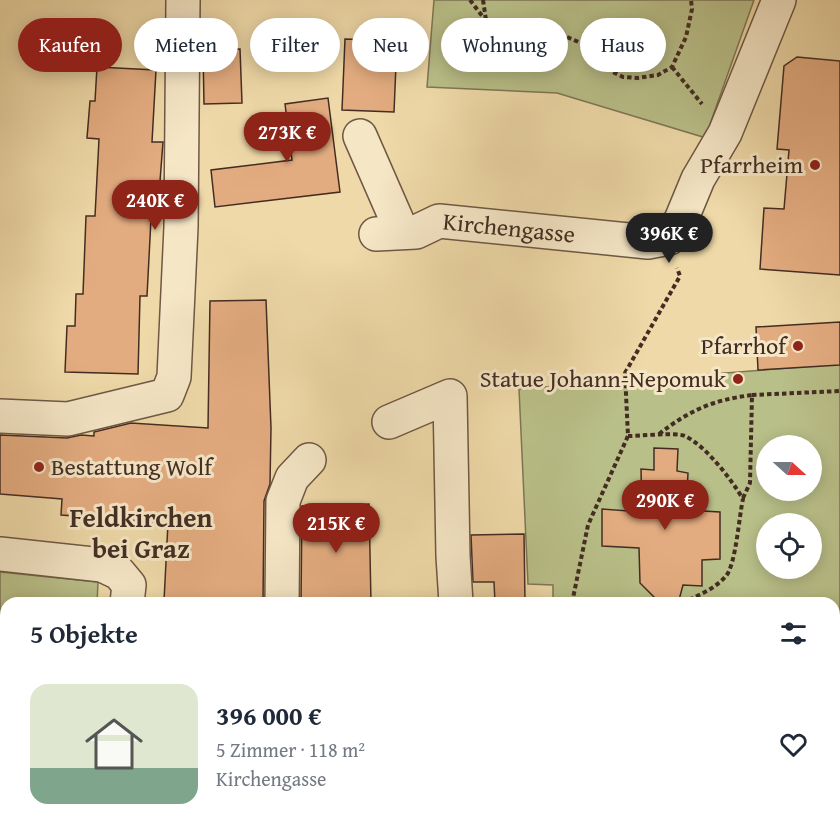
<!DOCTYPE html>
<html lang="de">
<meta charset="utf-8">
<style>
body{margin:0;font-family:"Gentium Book Plus",serif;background:#f6f6f7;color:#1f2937;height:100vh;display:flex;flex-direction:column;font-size:22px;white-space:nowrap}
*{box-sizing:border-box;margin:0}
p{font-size:20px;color:#747a83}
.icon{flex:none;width:33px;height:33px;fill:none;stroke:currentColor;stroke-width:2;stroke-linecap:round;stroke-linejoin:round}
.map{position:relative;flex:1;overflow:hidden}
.panel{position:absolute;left:0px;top:597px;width:840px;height:236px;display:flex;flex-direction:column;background:#fff;border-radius:18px 18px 0 0;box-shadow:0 3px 15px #0003}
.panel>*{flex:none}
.hud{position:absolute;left:18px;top:18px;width:804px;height:54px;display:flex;gap:12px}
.needle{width:39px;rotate:111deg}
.controls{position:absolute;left:756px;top:435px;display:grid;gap:12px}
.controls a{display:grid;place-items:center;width:66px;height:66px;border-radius:50%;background:#fff;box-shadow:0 3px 15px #0003;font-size:30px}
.price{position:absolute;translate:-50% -51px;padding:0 14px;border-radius:21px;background:#8f2418;color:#fff;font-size:20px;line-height:39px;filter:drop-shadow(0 2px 3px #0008)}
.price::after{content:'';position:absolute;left:50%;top:36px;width:18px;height:14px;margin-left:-9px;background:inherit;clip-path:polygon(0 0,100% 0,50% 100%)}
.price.selected{background:#222;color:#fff}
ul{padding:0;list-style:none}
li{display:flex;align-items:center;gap:18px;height:150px;padding:0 30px}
li span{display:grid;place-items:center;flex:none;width:168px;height:120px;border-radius:18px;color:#555}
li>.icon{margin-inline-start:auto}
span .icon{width:72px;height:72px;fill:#fffc;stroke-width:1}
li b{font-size:26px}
h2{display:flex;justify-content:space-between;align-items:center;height:72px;padding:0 30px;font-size:26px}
.tag{padding:0 21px;border-radius:27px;background:#fff;box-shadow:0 3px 15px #0003;font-size:21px;line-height:54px}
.tag.selected{background:#8f2418;color:#fff}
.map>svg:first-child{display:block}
.green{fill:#b9bf88;stroke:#7e7656;stroke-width:1.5;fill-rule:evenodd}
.building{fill:#e3ac80;stroke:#432d23;stroke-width:1.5}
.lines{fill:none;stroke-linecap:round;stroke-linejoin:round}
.minor-casing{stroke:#6e5844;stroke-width:36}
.path{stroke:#432d23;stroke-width:4;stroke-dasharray:4.5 3;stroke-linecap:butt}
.minor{stroke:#f5e6c6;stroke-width:33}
.poi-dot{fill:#8f2418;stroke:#f5e6c6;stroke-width:2}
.labels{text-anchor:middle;stroke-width:6;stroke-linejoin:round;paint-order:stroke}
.poi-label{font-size:24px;fill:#432d23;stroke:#f5e6c6;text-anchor:end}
.street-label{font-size:24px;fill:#432d23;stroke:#f5e6c6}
.quarter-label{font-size:27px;font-weight:bold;fill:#432d23;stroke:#f5e6c6}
</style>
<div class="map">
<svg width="840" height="832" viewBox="0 0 840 832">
<rect width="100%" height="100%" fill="#efd9a8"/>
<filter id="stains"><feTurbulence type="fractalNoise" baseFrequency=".00333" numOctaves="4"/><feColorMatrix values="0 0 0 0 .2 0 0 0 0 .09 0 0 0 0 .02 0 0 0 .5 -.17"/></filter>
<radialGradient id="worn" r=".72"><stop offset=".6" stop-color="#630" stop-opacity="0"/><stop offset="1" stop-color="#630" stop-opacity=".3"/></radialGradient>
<!-- green -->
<g class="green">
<path d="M434,0h320l-45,127 -6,10 -146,-44 -130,-6z"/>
<path d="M840,364v257l-6,1v-19h-281v-18l-25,-1 -9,-195zM766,446h46v44h-46zM766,524h46v44h-46z"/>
<path d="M0,572l98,10 -1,21h-91v70l-6,-1z"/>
</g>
<!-- building -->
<g class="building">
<path d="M345,39l52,2 -3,71 -52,-2z"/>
<path d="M240,49l2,54 -38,1 -1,-54z"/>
<path d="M797,57l43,4v214l-80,-6 4,-61 20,1 5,-59 -12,-1 7,-83z"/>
<path d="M97,67l59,3 -4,72h11l-6,78 -6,-1 -4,77h-7l-2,78 -73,-2 2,-46h8l1,-32h7l3,-78h9l4,-77 -12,-1 3,-37h5z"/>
<path d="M328,98l12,94 -125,15 -4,-37 81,-10 -7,-56z"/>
<path d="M266,300l5,128 -1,56 -6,17 -1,102h-65l-34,-2 4,-78 -107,-8 1,-16 -62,-5v-59l67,3 14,-3 13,1v-4l37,-9 77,5 2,-127z"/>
<path d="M840,322v43l-82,5 -2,-43z"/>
<path d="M654,448l24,1 -1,22 11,2 -2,37 34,2v47l-18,1v26l-19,-1 -4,15 -24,-2 -15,-15 -1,-35 -37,-2v-37l40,3 -1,-43 13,1z"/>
<path d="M369,504l2,99h-70l1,-97z"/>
<path d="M524,534l1,69h-30l-1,-21h-21l-2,-47z"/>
</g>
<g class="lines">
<defs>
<g id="minor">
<path d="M360,136l42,96"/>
<path id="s1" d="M376,234l40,-2 23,-11 209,21 21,-4 12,-18 17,-41 27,-46 54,-133"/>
<path d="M0,416l68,3 99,-24 7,-18 7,-150 2,-227"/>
<path d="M389,422l61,-26 3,160 3,47"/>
<path d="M0,554l102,11 17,8 10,12 -2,18"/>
<path d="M282,603l1,-102 9,-23 17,-18"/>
<path d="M834,651l6,-1"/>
<path d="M0,687h6"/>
<path d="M679,826l11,6"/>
<path d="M448,832l2,-6"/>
</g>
</defs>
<!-- minor casing -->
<use href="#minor" class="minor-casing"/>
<!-- path -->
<g class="path">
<path d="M470,0l16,21 21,12 15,4 19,-5 21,3 31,13 10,10 8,13 12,6 14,1 21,-3 14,-8 14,-30 6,-28 -1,-9"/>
<path d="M483,0l3,20"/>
<path d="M672,67l30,37"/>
<path d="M752,395l88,-4"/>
<path d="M659,434c31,-24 54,-34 93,-39l-2,88 -7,15"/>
<path d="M628,436c13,0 47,-4 57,0 21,10 46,43 58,63 -4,17 -7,65 -17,77 -11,13 -29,20 -44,27"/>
<path d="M572,603l16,-78 40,-89 -3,-63 55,-97 -3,-8"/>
<path d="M403,832l4,-6"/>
</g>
<!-- minor -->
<use href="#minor" class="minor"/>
</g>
<!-- markers -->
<g class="poi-dot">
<circle cx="815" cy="165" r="6"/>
<circle cx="798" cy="346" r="6"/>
<circle cx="738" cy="379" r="6"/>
<circle cx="39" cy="467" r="6"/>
</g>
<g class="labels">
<!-- poi labels -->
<g class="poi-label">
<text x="803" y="173">Pfarrheim</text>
<text x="786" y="354">Pfarrhof</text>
<text x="726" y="387">Statue Johann-Nepomuk</text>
<text x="51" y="475" text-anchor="start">Bestattung Wolf</text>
</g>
<!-- street labels -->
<g class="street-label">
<text dy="8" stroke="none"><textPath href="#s1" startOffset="136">Kirchengasse</textPath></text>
</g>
<!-- quarter labels -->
<g class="quarter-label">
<text x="141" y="527">Feldkirchen<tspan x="141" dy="31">bei Graz</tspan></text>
</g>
</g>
<rect width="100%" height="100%" filter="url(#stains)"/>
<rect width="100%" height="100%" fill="url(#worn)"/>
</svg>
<div class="controls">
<a><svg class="needle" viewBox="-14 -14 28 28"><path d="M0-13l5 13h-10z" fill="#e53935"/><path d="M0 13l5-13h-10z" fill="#747a83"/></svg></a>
<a><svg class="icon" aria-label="locate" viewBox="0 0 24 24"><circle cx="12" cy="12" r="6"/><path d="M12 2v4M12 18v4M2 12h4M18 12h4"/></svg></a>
</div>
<b class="price" style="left:287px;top:163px">273K €</b>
<b class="price" style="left:155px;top:231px">240K €</b>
<b class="price selected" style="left:669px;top:264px">396K €</b>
<b class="price" style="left:665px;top:531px">290K €</b>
<b class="price" style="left:336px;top:554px">215K €</b>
<div class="hud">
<a class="tag selected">Kaufen</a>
<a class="tag">Mieten</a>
<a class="tag">Filter</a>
<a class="tag">Neu</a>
<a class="tag">Wohnung</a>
<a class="tag">Haus</a>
</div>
<section class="panel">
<h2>5 Objekte<svg class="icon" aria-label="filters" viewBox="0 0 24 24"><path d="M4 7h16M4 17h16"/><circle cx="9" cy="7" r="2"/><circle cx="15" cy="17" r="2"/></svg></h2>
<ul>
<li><span style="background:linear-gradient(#dfe7d0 70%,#7fa58c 0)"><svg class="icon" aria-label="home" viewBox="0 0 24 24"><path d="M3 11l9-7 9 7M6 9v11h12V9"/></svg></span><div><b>396 000 €</b><p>5 Zimmer · 118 m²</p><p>Kirchengasse</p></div><svg class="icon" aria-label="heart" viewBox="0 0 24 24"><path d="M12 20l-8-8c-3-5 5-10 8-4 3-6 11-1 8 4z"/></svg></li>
</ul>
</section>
</div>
